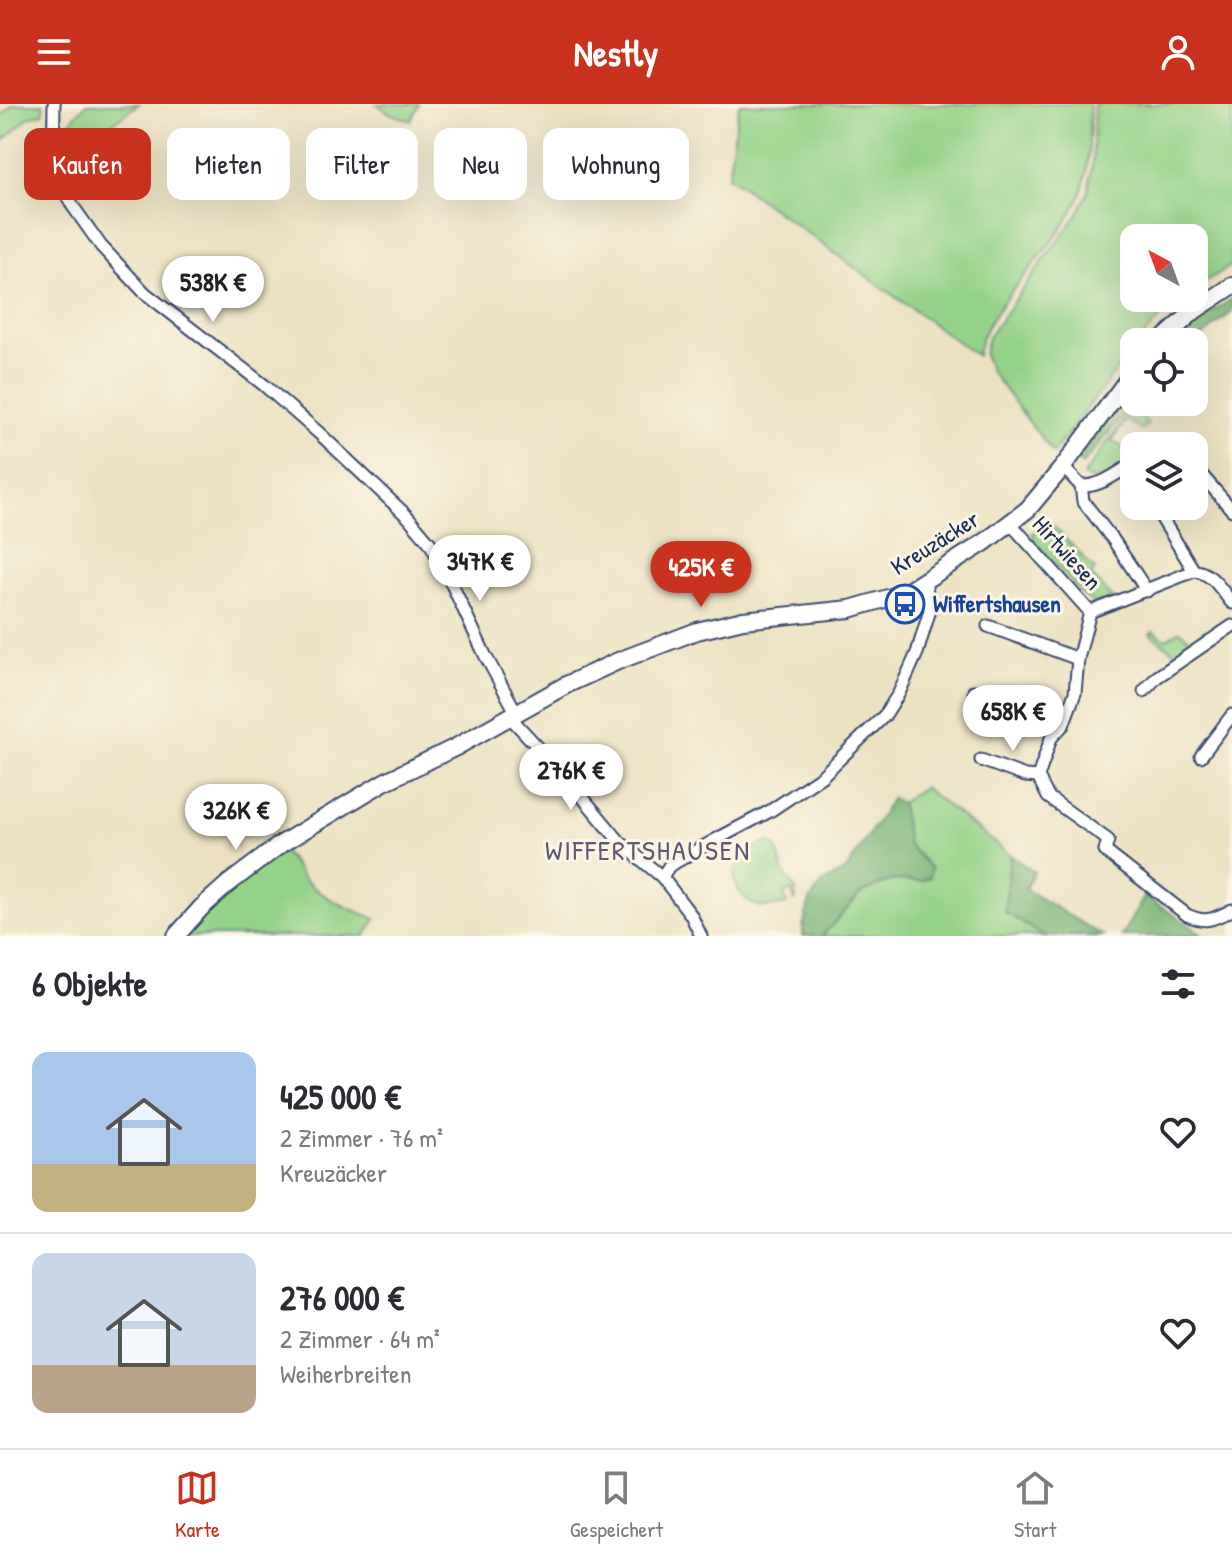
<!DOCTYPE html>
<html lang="de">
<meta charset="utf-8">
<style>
body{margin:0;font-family:"Patrick Hand",sans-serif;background:#f2f2f3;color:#2b2b33;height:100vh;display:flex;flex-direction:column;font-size:30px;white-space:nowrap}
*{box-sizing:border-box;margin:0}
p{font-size:26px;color:#7c7c81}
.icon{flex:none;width:44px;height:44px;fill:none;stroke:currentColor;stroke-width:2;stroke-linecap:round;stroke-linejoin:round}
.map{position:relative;height:832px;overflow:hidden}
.side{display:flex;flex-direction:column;background:#fff;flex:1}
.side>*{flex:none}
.banner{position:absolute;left:24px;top:24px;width:800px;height:72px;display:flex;gap:16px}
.needle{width:52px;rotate:319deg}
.fabs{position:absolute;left:1120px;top:120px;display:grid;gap:16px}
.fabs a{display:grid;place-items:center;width:88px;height:88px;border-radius:16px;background:#fff;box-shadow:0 8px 32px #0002;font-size:40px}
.price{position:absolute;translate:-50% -68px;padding:0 18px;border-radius:28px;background:#fff;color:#222;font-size:26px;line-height:52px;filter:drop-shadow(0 2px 4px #0008)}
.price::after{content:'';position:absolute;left:50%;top:48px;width:24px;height:18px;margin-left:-12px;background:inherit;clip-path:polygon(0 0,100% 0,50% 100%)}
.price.on{background:#c8321e;color:#fff}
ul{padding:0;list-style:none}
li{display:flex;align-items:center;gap:24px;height:200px;padding:0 32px}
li+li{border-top:2px solid #e1e1e2}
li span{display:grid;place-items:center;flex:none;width:224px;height:160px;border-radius:16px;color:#555}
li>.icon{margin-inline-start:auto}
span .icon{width:96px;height:96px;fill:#fffc;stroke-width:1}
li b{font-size:34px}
h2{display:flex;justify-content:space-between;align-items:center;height:96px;padding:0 32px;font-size:34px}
.pill{padding:0 28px;border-radius:16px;background:#fff;box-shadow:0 8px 32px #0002;font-size:28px;line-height:72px}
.pill.on{background:#c8321e;color:#fff}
header{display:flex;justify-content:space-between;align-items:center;height:104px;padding:0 32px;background:#c8321e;color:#fff;font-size:36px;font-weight:700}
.tab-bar{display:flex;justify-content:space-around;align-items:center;height:112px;border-top:2px solid #e1e1e2;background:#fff;font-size:22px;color:#7c7c81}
.tab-bar a{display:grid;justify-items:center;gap:4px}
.tab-bar .on{color:#c8321e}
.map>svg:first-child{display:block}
.green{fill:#95d389;stroke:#588174;stroke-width:2}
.forest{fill:#78b575;stroke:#4a726a;stroke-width:2}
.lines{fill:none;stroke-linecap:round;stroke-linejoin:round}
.street-casing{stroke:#3a4a6d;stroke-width:15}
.secondary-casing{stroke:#3a4a6d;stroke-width:20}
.street{stroke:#fff;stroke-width:11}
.secondary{stroke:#fff;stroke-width:16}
.labels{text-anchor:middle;stroke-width:6;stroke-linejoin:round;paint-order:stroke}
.street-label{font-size:24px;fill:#1b2f5e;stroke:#fcf5e5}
.transit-label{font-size:24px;font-weight:bold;fill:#164399;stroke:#fcf5e5;text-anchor:start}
.quarter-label{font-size:28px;letter-spacing:2px;fill:#5e5975;stroke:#fcf5e5}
</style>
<header><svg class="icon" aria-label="menu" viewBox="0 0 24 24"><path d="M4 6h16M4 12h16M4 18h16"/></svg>Nestly<svg class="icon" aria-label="person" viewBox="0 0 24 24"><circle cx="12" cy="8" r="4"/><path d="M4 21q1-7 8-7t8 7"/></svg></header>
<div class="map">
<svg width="1232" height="832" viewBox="0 0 1232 832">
<rect width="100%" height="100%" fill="#fcf5e5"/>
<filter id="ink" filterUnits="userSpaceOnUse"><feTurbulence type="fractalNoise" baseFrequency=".0125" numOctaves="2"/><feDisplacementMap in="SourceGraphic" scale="16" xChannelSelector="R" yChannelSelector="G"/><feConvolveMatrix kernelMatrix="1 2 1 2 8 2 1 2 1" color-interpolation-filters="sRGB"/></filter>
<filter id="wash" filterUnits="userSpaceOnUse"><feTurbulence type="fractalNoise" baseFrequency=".006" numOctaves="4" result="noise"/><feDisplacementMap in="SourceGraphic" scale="32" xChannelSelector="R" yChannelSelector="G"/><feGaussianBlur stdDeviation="1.8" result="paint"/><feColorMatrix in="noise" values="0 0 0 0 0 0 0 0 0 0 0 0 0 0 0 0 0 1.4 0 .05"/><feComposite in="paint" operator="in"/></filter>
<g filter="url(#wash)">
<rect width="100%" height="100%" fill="#ece2c2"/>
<!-- green -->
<g class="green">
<path d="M13,0h30l1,9 -15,4 -29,27v-27z"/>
<path d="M86,0h53l-25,18 -37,33 -15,4 -7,6 -2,-25z"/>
<path d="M377,0h42l-8,17 -22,-8z"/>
<path d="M739,0h351c-1,30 1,64 -10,92 -16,37 -52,73 -76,105 -12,17 -25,34 -27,55l-249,-180z"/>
<path d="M1094,0h138v161l-38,24v-51h-60v60h49l-22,19 -23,25h-4v5l-81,106 -62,-81 -7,-17 4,-18 89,-122 11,-23 5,-31z"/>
<path d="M1137,298h6l7,6 -9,7 7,9 -7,6 -14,-10 -15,20 13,9 -2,3 7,4 4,-2v6c-15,8 -34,26 -51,16z"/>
<path d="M1047,415l48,51 -4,5 22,24 -20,4 -11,-8 -47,-53 -3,-8z"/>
<path d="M1204,526l8,7 -31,20 -31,-23 3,-3 13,8 14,-8 13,11z"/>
<path d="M923,683l87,68 -5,57 38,24h-221l39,-43 31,-13 30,1 9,-13 -23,-23 -7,-42z"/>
<path d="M770,738l6,5 8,26 13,18 -3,2 2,5 -1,3 -4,-10 -7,2 3,11c-8,1 -17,4 -25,3 -16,-2 -32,-22 -26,-38 4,-12 23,-25 34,-27z"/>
<path d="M281,748c12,6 16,21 26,30 19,18 44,27 69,37l-11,17h-181c30,-32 61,-59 97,-84z"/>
</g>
<!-- forest -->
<g class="forest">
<path d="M1232,195v13l-38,31 -16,-1 27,-25z"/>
<path d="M1134,282l1,16 -53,63 -4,-5 39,-55z"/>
<path d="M892,694l9,5 7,42 23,23 -1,9 -8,4 -30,-1 -31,13 -39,43h-19v-9l7,-27 13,-17 24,-14z"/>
<path d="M1010,751l24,17 -9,17 78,47h-60l-38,-24z"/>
<path d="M1145,792l55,36 1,4h-80z"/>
</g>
</g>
<g filter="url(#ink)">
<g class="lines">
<defs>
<g id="street">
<path d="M54,0l-1,64 19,37 29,41 44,47 119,92 56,49 88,83 22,26 18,33 37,79 31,57"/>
<path d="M1165,342l8,-4 4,4"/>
<path d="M1194,362l38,44"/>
<path d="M1063,363l18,19c20,1 36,-13 53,-23"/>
<path d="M1127,363l7,10"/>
<path d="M1081,382l2,15 27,35"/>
<path d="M1156,405l38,62"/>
<path d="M1011,420l79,88 -12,47 -3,34 -12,32 -12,13 -13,39 10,20 60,43 -3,11 82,64c20,9 26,4 45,-5"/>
<path d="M1112,434l35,53"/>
<path d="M1090,508l104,-41c17,0 28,20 38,32"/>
<path d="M988,522l90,33"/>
<path d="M974,587l16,3 73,31"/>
<path d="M1144,587l13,-14 75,-51"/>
<path d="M509,612l60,65 51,61 42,35 29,38 10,21"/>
<path d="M1201,652l31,-41"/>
<path d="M981,656l44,16 13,1"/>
<path d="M662,773l7,-11 48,-27 53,-28 52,-35 63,-61 14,-22 18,-40 13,-43 -5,-29"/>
</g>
<g id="secondary">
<path d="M1160,238l34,-31 38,-25"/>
<path d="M176,832l25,-28 27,-24 53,-40 103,-62 72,-35 110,-62 52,-24 79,-30 46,-11 107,-11 55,-16 80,-51 43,-33 35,-42 71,-96"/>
</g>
</defs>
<!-- street casing -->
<use href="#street" class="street-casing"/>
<!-- secondary casing -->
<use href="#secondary" class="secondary-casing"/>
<!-- street -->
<use href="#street" class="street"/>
<!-- secondary -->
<use href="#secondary" class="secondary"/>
</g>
</g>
<!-- icons -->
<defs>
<symbol id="bus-ring" viewBox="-11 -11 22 22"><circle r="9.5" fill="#fcf5e5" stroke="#1a4fb4" stroke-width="1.5"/><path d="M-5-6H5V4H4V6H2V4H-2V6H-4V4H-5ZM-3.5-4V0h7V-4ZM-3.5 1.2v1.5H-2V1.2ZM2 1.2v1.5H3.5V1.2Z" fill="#1a4fb4"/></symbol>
</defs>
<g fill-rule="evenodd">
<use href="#bus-ring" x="883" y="478" width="44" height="44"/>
</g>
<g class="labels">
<!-- street labels -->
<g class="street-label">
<text transform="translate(935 439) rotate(-32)" y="8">Kreuzäcker</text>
<text transform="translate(1067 449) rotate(48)" y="8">Hirtwiesen</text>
</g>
<!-- transit labels -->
<g class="transit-label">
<text x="933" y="508">Wiffertshausen</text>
</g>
<!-- quarter labels -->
<g class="quarter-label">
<text x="648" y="756">WIFFERTSHAUSEN</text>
</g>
</g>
</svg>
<div class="fabs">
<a><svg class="needle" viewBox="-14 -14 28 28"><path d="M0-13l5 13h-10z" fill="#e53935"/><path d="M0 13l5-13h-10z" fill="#7c7c81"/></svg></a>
<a><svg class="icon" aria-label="locate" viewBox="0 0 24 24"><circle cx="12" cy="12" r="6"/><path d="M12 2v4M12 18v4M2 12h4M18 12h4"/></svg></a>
<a><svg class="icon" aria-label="layers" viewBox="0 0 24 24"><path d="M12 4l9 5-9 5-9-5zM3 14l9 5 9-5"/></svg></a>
</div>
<b class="price" style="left:213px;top:220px">538K €</b>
<b class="price" style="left:480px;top:499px">347K €</b>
<b class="price on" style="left:701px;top:505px">425K €</b>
<b class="price" style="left:1013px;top:649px">658K €</b>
<b class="price" style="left:571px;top:708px">276K €</b>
<b class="price" style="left:236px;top:748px">326K €</b>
<div class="banner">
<a class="pill on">Kaufen</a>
<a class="pill">Mieten</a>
<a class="pill">Filter</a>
<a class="pill">Neu</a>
<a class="pill">Wohnung</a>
</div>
</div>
<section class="side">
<h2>6 Objekte<svg class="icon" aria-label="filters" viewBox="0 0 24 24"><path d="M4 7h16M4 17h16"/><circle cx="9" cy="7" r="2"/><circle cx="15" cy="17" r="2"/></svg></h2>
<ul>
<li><span style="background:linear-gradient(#a9c7e8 70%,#c2b280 0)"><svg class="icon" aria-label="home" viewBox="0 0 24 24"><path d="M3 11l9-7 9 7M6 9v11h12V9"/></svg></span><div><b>425 000 €</b><p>2 Zimmer · 76 m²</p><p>Kreuzäcker</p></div><svg class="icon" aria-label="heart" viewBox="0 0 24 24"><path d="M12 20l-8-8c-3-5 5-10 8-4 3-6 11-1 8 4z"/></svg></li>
<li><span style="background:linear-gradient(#c9d6e8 70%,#b9a48a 0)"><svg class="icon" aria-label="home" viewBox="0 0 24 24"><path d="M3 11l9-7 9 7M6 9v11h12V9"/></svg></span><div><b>276 000 €</b><p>2 Zimmer · 64 m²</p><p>Weiherbreiten</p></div><svg class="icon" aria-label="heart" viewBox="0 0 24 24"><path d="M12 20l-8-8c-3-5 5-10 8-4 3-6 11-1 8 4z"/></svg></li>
</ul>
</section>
<nav class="tab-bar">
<a class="on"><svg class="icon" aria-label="map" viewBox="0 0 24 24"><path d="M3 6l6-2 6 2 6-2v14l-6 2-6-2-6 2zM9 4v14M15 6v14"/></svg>Karte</a>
<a><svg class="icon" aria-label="saved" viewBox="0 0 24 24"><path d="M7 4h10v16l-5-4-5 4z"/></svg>Gespeichert</a>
<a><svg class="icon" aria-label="home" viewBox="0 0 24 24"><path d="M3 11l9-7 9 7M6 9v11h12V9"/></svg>Start</a>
</nav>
